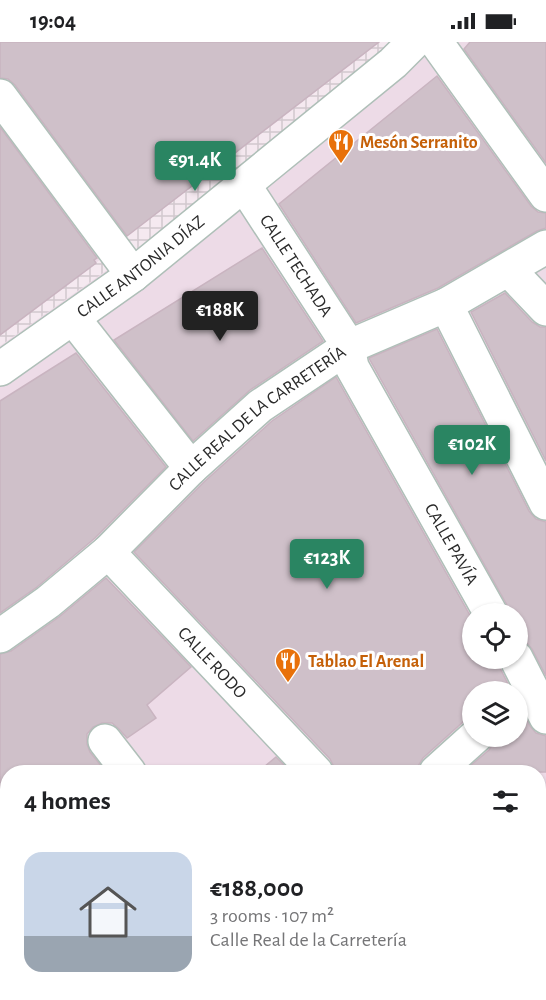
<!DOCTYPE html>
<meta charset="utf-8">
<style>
body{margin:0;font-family:"Alegreya Sans",sans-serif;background:#f2f2f2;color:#202124;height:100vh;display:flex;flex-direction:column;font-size:22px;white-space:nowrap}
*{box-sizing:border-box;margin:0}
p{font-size:20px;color:#757577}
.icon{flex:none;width:33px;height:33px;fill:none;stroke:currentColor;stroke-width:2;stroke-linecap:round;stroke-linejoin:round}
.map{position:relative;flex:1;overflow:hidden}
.side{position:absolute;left:0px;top:723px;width:546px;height:236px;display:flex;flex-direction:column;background:#fff;border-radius:24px 24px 0 0;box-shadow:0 2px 4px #0004}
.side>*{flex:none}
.tools{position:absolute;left:462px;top:561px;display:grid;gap:12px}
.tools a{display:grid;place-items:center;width:66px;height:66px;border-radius:50%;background:#fff;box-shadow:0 2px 4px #0004;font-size:30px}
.price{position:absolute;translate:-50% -51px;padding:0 14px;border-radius:6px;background:#2a8562;color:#fff;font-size:20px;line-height:39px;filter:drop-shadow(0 2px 3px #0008)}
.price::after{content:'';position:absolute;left:50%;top:36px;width:18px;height:14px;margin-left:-9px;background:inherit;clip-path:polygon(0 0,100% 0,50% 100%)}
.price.current{background:#222;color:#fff}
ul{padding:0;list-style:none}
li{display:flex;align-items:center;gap:18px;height:150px;padding:0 24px}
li+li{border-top:2px solid #e0e0e0}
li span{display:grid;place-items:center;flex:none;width:168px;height:120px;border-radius:18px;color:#555}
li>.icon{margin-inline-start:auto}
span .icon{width:72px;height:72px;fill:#fffc;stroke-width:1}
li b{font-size:26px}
h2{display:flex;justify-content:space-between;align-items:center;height:72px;padding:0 24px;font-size:26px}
.status{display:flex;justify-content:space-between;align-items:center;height:42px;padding:0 30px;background:#fff;direction:ltr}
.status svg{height:16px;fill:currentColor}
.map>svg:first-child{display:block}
.plaza{fill:url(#plaza-grid)}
.building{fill:#cfc0c9;stroke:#c9b4c0;stroke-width:1.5}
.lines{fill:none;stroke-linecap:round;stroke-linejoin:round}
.minor-casing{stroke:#afbfb8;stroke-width:36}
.minor{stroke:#fff;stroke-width:33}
.labels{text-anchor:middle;stroke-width:6;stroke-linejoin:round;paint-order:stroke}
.food-label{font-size:18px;font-weight:bold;fill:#c56008;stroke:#fff;text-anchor:start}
.street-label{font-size:18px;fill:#2a2a2a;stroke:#fff}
</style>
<div class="status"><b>19:04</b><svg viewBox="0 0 49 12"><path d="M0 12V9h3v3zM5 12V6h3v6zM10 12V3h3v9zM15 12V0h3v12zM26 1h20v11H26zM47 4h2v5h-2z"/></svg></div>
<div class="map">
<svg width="546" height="958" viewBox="0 0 546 958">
<defs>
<pattern id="plaza-grid" width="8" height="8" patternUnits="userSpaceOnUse" patternTransform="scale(1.5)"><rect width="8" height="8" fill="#f5e9f0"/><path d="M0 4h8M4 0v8" fill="none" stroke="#d2c8ce"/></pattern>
</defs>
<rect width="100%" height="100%" fill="#eddbe7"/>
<!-- plaza -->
<path class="plaza" d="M371,0h21l-8,10 -243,194 -141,100v-11l96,-72 34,-29 242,-186z"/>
<!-- building -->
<g class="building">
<path d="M0,0h379l-252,194 -112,-151 -7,-6 -8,-1z"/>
<path d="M470,0h76v121l-82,-114z"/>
<path d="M437,34l94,130 7,6 8,1v15l-9,3 -99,57 -82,35 -77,-119z"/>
<path d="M0,85l97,131 -3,2 2,3 -96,72z"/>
<path d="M262,206l61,93 -73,49 -57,51 -79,-101z"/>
<path d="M505,251l27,29 8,5h6v134l-75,-149z"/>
<path d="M437,287l92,182 7,8 10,3v154l-14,-27 -5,-6 -9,-4v-25h-8l-3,-9 -137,-245 -1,-2z"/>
<path d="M76,311l90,114 -71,71 -58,49 -37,26v-212z"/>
<path d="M336,335l136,242v39h26l1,8 13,26h-40v26l-9,4 -40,36 -5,8v6h-84v-5l-4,-8 -196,-207 70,-70 68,-61z"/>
<path d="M106,536l85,89 -44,38 9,13 -29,20 -8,-9 -7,-6h-10l-9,4 -6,7v10l3,8 16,20h-98v17l-8,4v-139l11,-3 48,-34z"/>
<path d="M518,660l12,24 6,7 10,3v36h-83l26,-22 5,-8v-6h24z"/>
<path d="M276,715l15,15h-33z"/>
</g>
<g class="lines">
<defs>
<g id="minor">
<path d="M436,0l110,153"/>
<path d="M0,54l133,179"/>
<path id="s1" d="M244,143l97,149 7,13 4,20 139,247"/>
<path d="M509,228l37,39"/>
<path d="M446,263l100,198"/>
<path d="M73,276l118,150"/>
<path id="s2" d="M0,327l133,-94 260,-212 21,-21"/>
<path id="s3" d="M108,510l208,220"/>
<path id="s4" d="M0,594l48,-34 60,-50 83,-84 69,-62 88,-59 98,-42 100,-58"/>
<path d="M516,616l30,59"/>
<path d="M105,699l24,31"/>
<path d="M436,730l40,-36"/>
<path d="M538,932l8,-5"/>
<path d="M162,958l8,-7"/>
<path d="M504,958l10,-7"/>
</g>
</defs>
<!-- minor casing -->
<use href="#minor" class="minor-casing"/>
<!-- minor -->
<use href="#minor" class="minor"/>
</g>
<!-- icons -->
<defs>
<symbol id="restaurant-pin" viewBox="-11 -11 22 30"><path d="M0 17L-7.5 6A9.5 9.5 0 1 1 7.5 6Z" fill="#e8710a" stroke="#fff"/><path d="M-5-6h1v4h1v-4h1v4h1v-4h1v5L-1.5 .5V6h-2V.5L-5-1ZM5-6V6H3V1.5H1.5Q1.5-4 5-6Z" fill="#fff"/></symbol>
</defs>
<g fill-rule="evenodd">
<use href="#restaurant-pin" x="326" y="85" width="30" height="40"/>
<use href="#restaurant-pin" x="273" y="604" width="30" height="40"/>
</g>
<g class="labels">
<!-- food labels -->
<g class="food-label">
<text x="360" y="106">Mesón Serranito</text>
<text x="308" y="625">Tablao El Arenal</text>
</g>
<!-- street labels -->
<g class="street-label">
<text dy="6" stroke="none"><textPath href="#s2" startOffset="174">CALLE ANTONIA DÍAZ</textPath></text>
<text dy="6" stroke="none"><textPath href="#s1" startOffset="96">CALLE TECHADA</textPath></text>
<text dy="6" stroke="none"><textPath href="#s4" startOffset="338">CALLE REAL DE LA CARRETERÍA</textPath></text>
<text dy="6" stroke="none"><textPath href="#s1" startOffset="416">CALLE PAVÍA</textPath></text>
<text dy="6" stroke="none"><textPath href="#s3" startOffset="152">CALLE RODO</textPath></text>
</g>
</g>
</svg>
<div class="tools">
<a><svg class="icon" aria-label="locate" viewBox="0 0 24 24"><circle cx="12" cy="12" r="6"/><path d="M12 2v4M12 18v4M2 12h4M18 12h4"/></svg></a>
<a><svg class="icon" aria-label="layers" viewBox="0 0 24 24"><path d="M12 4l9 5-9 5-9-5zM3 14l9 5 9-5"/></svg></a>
</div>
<b class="price" style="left:195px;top:150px">€91.4K</b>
<b class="price current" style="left:220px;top:300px">€188K</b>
<b class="price" style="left:472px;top:434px">€102K</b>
<b class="price" style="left:327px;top:548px">€123K</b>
<section class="side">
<h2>4 homes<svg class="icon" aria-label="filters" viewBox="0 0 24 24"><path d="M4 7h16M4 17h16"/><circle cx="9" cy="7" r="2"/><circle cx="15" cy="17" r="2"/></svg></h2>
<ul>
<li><span style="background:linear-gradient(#c9d6e8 70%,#9aa5b1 0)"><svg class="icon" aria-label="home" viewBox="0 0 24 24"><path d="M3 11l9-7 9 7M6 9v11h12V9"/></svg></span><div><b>€188,000</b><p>3 rooms · 107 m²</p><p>Calle Real de la Carretería</p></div></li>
</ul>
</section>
</div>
